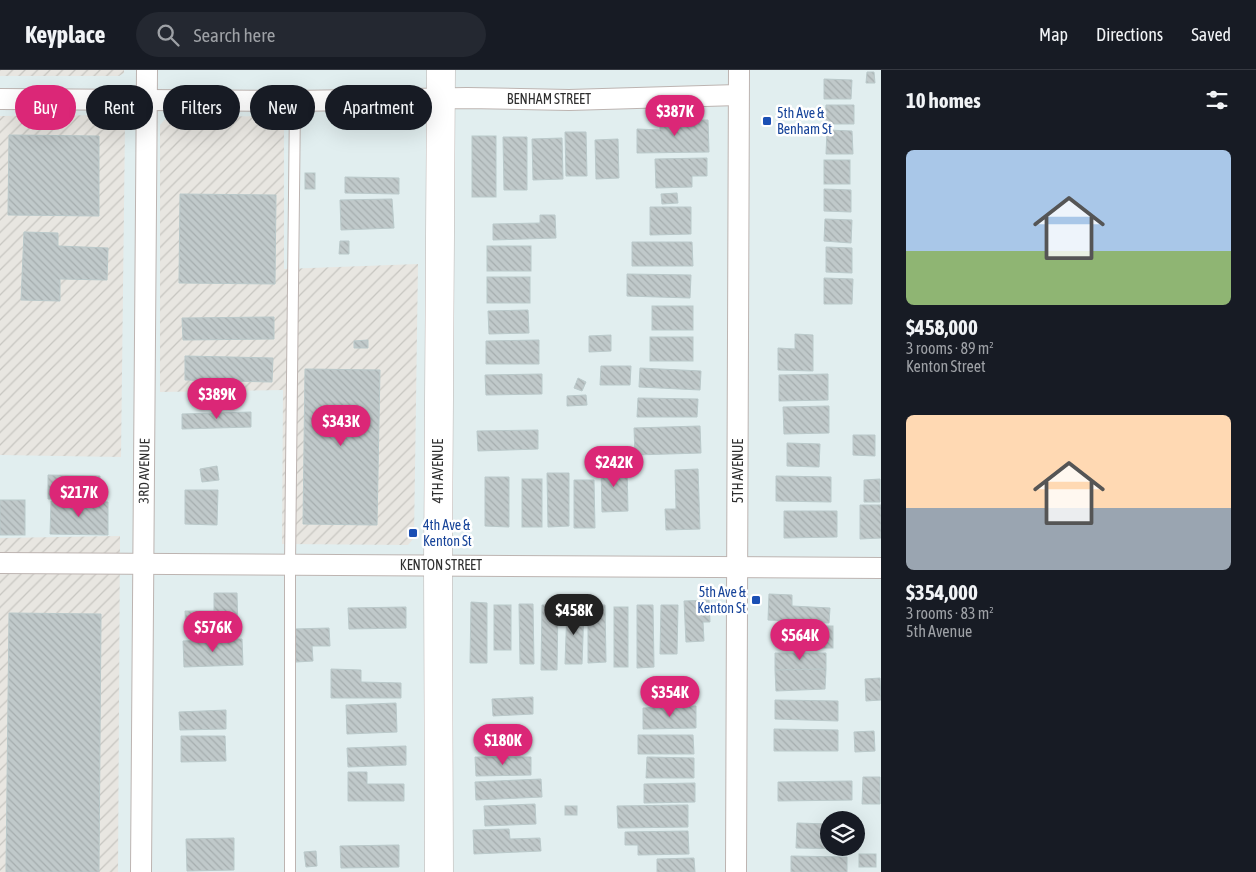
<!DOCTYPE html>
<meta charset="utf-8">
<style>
body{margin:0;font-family:"Asap Condensed",sans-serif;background:#242831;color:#f1f3f6;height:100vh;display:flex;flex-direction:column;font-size:19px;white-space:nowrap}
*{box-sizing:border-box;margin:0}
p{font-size:16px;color:#9ea1a6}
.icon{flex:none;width:28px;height:28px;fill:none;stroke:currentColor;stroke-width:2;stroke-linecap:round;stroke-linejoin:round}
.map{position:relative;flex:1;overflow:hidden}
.side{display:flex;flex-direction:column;background:#171b24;width:375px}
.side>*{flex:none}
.hud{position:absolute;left:15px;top:15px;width:475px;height:45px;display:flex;gap:10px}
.controls{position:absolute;left:820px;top:741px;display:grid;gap:10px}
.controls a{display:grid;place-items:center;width:45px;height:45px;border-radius:50%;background:#171b24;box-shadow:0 5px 20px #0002;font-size:25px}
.price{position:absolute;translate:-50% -42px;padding:0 11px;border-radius:18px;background:#db2777;color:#fff;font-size:16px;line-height:32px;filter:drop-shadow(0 1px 2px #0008)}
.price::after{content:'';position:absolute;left:50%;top:30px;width:15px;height:11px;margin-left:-8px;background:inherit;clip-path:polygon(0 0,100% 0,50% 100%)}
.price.current{background:#222;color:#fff}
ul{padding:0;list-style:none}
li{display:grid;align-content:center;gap:10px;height:265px;padding:0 25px}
li span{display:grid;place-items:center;height:155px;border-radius:8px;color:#555}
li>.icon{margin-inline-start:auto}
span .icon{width:90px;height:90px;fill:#fffc;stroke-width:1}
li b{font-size:21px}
h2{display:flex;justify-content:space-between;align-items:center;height:60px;padding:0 25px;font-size:21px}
.pill{padding:0 18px;border-radius:22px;background:#171b24;box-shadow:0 5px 20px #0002;font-size:18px;line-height:45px}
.pill.current{background:#db2777;color:#fff}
header{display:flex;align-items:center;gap:30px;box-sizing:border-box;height:70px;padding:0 25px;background:#171b24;border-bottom:1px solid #363941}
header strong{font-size:24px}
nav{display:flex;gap:28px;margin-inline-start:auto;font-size:18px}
.search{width:350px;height:45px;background:#242831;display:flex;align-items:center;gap:12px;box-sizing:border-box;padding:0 18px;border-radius:28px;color:#9ea1a6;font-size:19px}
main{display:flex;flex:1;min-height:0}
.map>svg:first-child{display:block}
.industrial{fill:url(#industrial-furrows)}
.building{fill:url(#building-back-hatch);stroke:#bac9ca}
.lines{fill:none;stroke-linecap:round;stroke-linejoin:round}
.lane-casing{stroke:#bdb4b1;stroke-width:12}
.street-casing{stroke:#bdb4b1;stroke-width:22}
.secondary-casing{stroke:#bdb4b1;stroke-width:29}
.lane{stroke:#fff;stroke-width:10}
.street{stroke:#fff;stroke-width:20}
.secondary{stroke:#fff;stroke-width:28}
.transit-dot{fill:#1a4fb4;stroke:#fff;stroke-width:2}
.labels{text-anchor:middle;stroke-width:5;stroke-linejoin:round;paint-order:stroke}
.street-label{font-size:14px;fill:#2e2e2e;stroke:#fff}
.transit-label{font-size:14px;fill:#164399;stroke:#fff;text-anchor:start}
</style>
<header>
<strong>Keyplace</strong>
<div class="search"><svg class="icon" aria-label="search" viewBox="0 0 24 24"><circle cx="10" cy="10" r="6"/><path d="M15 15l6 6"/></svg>Search here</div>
<nav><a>Map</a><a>Directions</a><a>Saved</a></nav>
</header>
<main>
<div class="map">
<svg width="881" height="802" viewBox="0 0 881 802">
<defs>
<pattern id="industrial-furrows" width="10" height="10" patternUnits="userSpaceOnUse" patternTransform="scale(1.25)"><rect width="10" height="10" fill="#e8e6e1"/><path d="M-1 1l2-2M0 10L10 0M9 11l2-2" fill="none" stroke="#c7c6c1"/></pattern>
<pattern id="building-back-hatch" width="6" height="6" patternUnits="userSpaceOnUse" patternTransform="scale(1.25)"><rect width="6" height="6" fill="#c0c9ca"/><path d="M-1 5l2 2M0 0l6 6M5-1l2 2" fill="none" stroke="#a5adae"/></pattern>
</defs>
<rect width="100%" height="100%" fill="#e1eeef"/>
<!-- industrial -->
<g class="industrial">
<path d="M0,0h124v3l-5,3h-119z"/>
<path d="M115,45l10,7 -4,335 -121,-2v-339z"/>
<path d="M284,46v153l134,-5 -4,274 -6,7 -126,-1 1,-154 -123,2v-267l7,-8z"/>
<path d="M120,466l-2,336h-118v-334z"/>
</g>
<!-- building -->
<g class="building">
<path d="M867,2h7l1,11h-9z"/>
<path d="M824,9l28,1 -1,19h-27z"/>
<path d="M826,35h28v19h-29z"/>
<path d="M660,50h48l1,32 -72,1v-24l23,1z"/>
<path d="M827,60l25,1 1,23h-27z"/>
<path d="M565,62h21l1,44h-21z"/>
<path d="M9,65l90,1v80l-91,-1z"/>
<rect x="472" y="66" width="24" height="61"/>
<path d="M503,67h24v53h-23z"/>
<path d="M562,68l1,41 -30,1 -1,-41z"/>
<path d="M618,69l1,39 -23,1 -1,-39z"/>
<path d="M707,88v18h-15v11l-36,1 -1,-29z"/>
<rect x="824" y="90" width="26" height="24"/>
<rect x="305" y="103" width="10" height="16"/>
<path d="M345,107l54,1v16l-54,-1z"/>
<path d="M824,119l27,1v22l-27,-1z"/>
<path d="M677,123l1,10 -16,1 -1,-10z"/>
<path d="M180,124l96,1 -1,89 -96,-1z"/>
<path d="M392,129l2,29 -53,2 -1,-30z"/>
<path d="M650,137h41v27l-41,1z"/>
<path d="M540,145h15l1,23 -63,2v-16l47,-1z"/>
<path d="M825,149l27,1 -1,23 -27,-2z"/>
<path d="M24,162l34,1v13l50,2 -1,32 -47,-1v22l-39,-1z"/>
<path d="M340,171h9v13h-10z"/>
<path d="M632,172h60l1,24h-61z"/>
<rect x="487" y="176" width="44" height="25"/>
<path d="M826,177l26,1v25l-26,-1z"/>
<path d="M627,204l64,1 -1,23 -63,-2z"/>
<rect x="487" y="207" width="43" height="26"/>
<path d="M824,208l29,1 -1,25h-28z"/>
<rect x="652" y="236" width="41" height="24"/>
<path d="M528,240l1,23 -40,1 -1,-23z"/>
<path d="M274,247v22l-91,1 -1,-22z"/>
<path d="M795,264l18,1v36l-35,-1v-22l17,1z"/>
<path d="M611,265v16l-22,1v-16z"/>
<rect x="650" y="267" width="43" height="24"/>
<path d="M368,270v8h-14v-7z"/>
<path d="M539,270v24h-53v-23z"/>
<path d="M185,286l88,2 -1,24 -87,-2z"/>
<path d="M601,296h30l-1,19h-30z"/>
<path d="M640,298l61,3 -1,19 -61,-3z"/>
<path d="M305,299l75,1 -3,155 -74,-1z"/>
<path d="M542,304v20l-56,1 -1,-20z"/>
<path d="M828,304v26l-49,1v-26z"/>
<path d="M578,308l8,4 -4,9 -8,-3z"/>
<path d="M586,325l1,10 -20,1v-10z"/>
<path d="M638,328l60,1 -1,18h-60z"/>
<path d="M829,336v27l-45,1 -1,-27z"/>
<path d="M251,342v15l-69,2v-15z"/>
<path d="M700,356l1,27 -66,2 -1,-27z"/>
<path d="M538,360v19l-60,2 -1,-20z"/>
<path d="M853,365h22v21l-22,-1z"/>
<path d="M787,373l33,1 -1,23 -32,-1z"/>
<path d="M627,395l1,46 -26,1 -1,-46z"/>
<path d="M217,396l2,14 -17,2 -2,-13z"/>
<path d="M698,399l2,60 -34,1 -1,-21h11l-1,-39z"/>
<path d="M547,403h22v53l-21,1z"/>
<path d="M48,405l52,1v23h-52z"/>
<path d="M776,406l55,1v25l-55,-1z"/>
<path d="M485,407h24v50l-24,-1z"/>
<rect x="522" y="409" width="20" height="48"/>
<path d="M880,409v23h-16v-22z"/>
<path d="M574,410h20l1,48h-21z"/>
<path d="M185,420h33l-1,35 -32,-1z"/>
<rect x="0" y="430" width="25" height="35"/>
<path d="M51,431l57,1v33l-58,-1z"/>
<path d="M860,435h21v33l-21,1z"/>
<path d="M784,441h53v26l-53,1z"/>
<path d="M214,523h23l1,40 -52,1 -1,-23h29z"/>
<path d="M769,524l23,1v11l38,2 -1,15 -61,-3z"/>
<path d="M709,530l1,22h-7l1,19 -18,1 -2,-41z"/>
<path d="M471,532l16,1v60h-17z"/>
<path d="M519,534h14l1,60h-14z"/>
<rect x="494" y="535" width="17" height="45"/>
<path d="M542,535h16l-1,65h-16z"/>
<path d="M588,535h17l1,57 -18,1z"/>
<path d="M637,535h16l1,62 -17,1z"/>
<path d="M661,535h17l-1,49h-17z"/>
<path d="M406,537v21l-57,1 -1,-21z"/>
<rect x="614" y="537" width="14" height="60"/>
<path d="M567,538l17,1 -2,55h-17z"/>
<path d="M9,543l92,1 -2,258h-93z"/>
<rect x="780" y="556" width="53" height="22"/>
<path d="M329,558l1,18h-18l1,15 -17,1 -2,-33z"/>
<path d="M242,569l1,26 -59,2 -1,-26z"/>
<path d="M775,583h51v16l-51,1z"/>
<path d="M331,599l30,1v12l40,1v15h-70z"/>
<path d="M826,599l-1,20 -49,2 -1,-21z"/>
<path d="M880,608l1,22 -15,1 -1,-22z"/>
<path d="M533,627v17l-40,2 -1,-17z"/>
<path d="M775,630l63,1v20l-63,-2z"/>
<path d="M396,633l1,29 -50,2 -1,-29z"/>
<path d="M696,636v22l-53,1v-21z"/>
<path d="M226,640v19l-46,1 -1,-18z"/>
<path d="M774,659l64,1v21h-64z"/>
<path d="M874,661l1,20 -20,1 -1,-20z"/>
<path d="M638,665h55l1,19h-56z"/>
<path d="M181,666h44l1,25 -45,1z"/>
<path d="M406,676v19l-58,2 -1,-19z"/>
<path d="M475,687h56v18l-55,1z"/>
<path d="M647,687l47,1v20h-48z"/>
<path d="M348,702h19v12h37v17h-56z"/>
<path d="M863,707h17v27h-18z"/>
<path d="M541,709l1,18 -66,3 -1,-18z"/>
<path d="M852,711v19l-74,1v-19z"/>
<path d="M695,713v19l-51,1v-19z"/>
<path d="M535,734l1,20 -51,2 -1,-20z"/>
<path d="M688,735v22l-70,1 -1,-22z"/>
<rect x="565" y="736" width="12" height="9"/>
<path d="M797,753l32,1v24h27l2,-24v25l-62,-1z"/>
<path d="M509,759l1,10 30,-1 1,13 -67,3 -1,-24z"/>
<path d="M688,761l1,23 -51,1v-10h-13v-13z"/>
<path d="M234,768v32l-47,1 -1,-32z"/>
<path d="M399,775v22l-58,1 -1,-22z"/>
<path d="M316,781l1,15 -11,1 -2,-15z"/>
<rect x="859" y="784" width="17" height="13"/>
<path d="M791,786l56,1v15h-56z"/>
<path d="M694,788l1,14h-38v-13z"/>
</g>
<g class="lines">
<defs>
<path id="lane" d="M290,802v-307l5,-464"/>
<g id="street">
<path d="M0,29l295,2 172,-3 102,2 169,-5"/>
<path d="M0,493l881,5"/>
<path d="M141,802l6,-802"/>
<path d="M736,802l3,-802"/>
</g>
<path id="secondary" d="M439,802l-1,-307 3,-495"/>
</defs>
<!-- lane casing -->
<use href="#lane" class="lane-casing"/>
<!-- street casing -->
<use href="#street" class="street-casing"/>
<!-- secondary casing -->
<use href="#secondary" class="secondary-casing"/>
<!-- lane -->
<use href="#lane" class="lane"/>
<!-- street -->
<use href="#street" class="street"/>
<!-- secondary -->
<use href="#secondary" class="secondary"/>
</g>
<!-- markers -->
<g class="transit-dot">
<rect x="762" y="46" width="10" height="10" rx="2.5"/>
<rect x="408" y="458" width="10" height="10" rx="2.5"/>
<rect x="751" y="525" width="10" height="10" rx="2.5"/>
</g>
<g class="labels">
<!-- street labels -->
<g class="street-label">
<text x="549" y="34">BENHAM STREET</text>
<text transform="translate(144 401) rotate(-89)" y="5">3RD AVENUE</text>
<text transform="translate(438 401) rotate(-90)" y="5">4TH AVENUE</text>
<text transform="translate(738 401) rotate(-90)" y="5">5TH AVENUE</text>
<text x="441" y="500">KENTON STREET</text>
</g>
<!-- transit labels -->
<g class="transit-label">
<text x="777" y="48">5th Ave &amp;<tspan x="777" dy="16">Benham St</tspan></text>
<text x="423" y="460">4th Ave &amp;<tspan x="423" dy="16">Kenton St</tspan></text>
<text x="746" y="527" text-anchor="end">5th Ave &amp;<tspan x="746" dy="16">Kenton St</tspan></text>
</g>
</g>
</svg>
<div class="controls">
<a><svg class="icon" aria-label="layers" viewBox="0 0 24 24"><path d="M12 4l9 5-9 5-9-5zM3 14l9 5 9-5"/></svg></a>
</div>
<b class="price" style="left:675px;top:67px">$387K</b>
<b class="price" style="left:217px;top:350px">$389K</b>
<b class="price" style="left:341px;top:377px">$343K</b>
<b class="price" style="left:614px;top:418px">$242K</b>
<b class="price" style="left:79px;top:448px">$217K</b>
<b class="price current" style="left:574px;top:566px">$458K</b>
<b class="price" style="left:213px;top:583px">$576K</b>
<b class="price" style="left:800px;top:591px">$564K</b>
<b class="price" style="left:670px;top:648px">$354K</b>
<b class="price" style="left:503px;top:696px">$180K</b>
<div class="hud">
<a class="pill current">Buy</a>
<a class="pill">Rent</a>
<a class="pill">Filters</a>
<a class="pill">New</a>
<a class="pill">Apartment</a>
</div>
</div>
<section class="side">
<h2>10 homes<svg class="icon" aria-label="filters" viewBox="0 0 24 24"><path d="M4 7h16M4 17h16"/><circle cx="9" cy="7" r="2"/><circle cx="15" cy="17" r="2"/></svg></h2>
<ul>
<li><span style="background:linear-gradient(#a9c7e8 65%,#8fb573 0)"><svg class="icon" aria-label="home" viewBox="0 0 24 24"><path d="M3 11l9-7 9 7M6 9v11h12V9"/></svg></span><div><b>$458,000</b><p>3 rooms · 89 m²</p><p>Kenton Street</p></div></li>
<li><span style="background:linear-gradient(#ffd9b3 60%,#9aa5b1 0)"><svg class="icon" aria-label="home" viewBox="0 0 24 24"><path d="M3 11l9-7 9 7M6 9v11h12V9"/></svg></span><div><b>$354,000</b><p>3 rooms · 83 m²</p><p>5th Avenue</p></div></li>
</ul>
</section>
</main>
